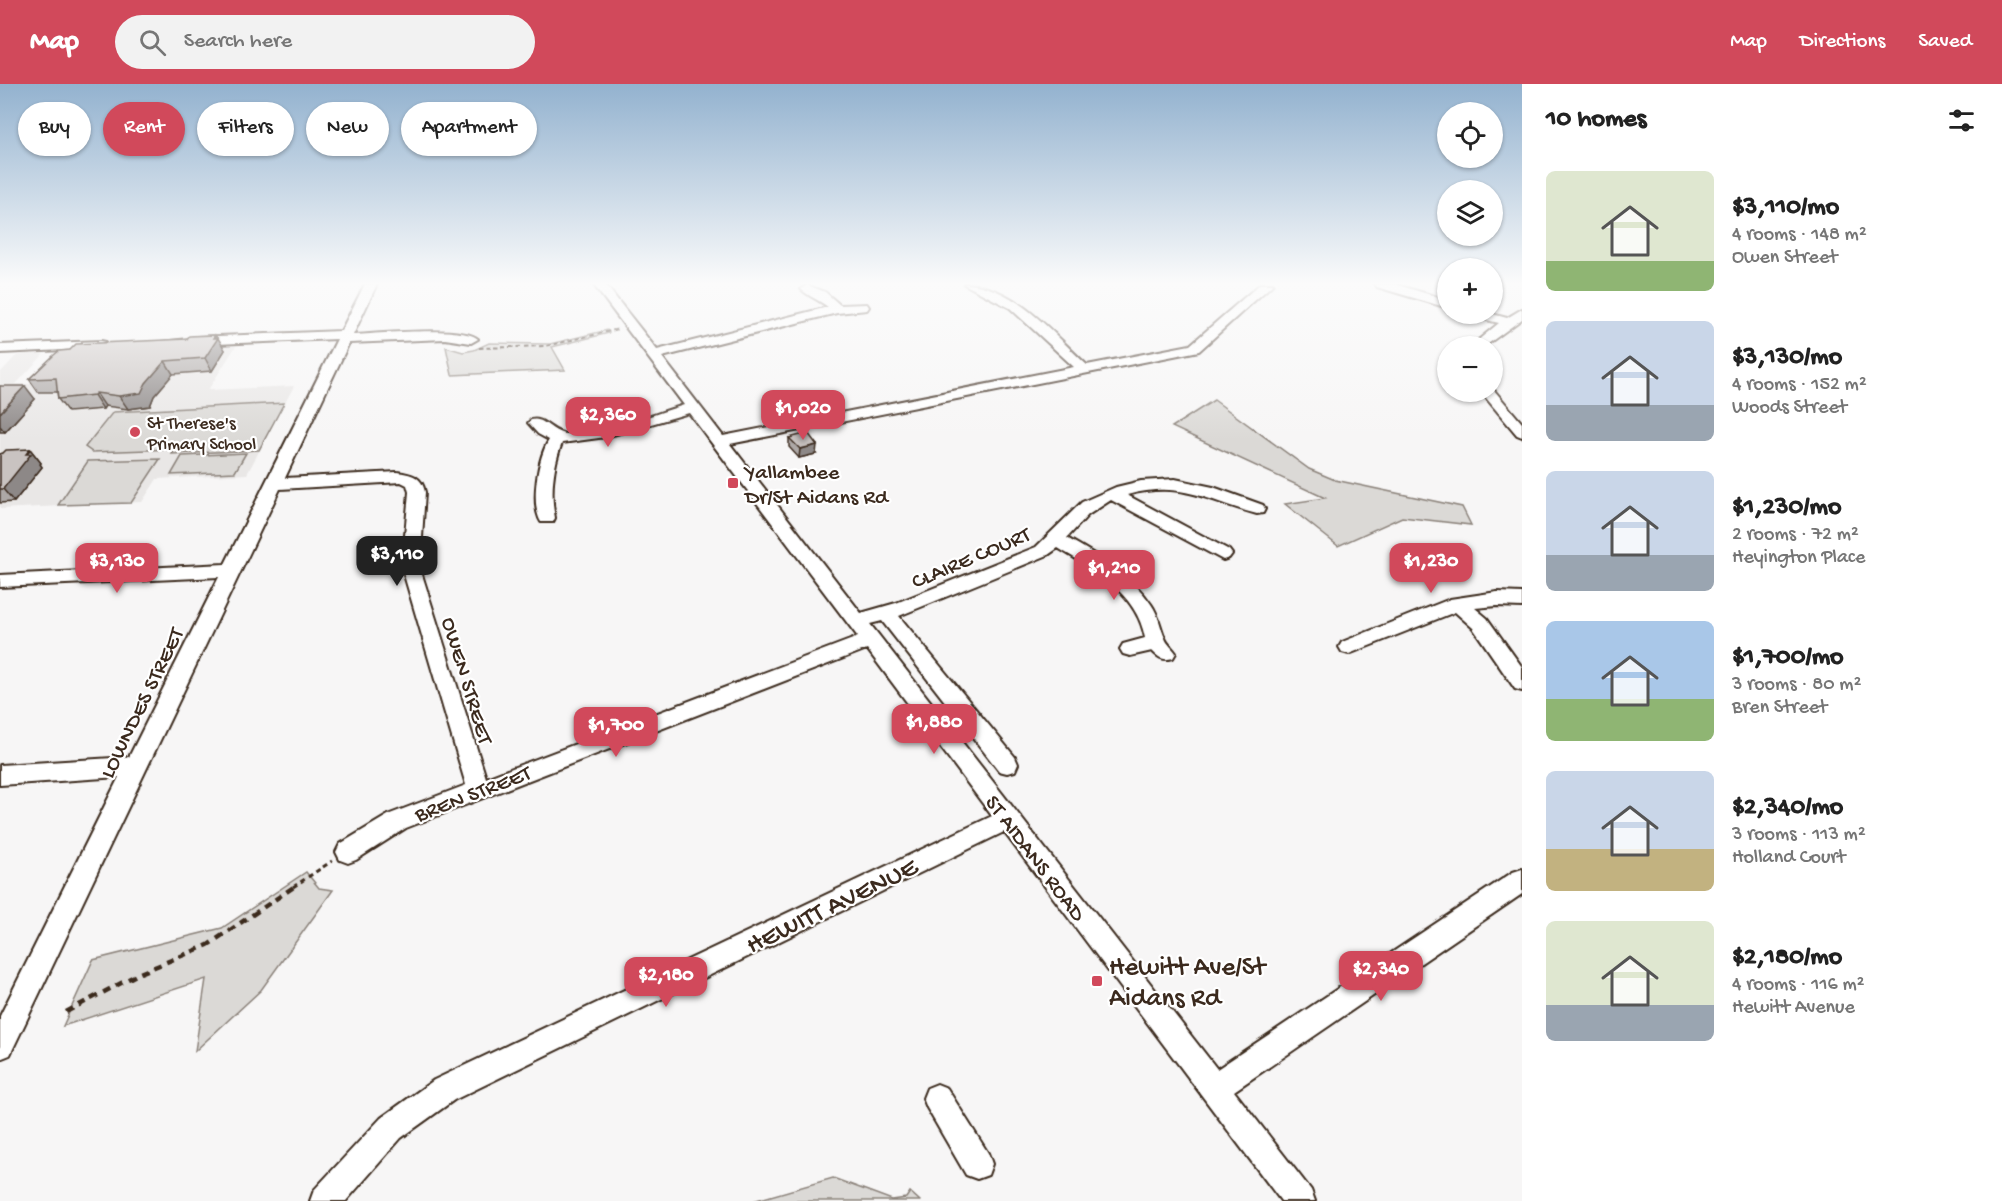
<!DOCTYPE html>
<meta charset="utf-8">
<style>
body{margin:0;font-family:"Gochi Hand",sans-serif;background:#f2f2f2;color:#222;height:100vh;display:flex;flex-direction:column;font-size:22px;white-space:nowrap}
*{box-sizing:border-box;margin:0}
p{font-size:20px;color:#767676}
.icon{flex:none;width:33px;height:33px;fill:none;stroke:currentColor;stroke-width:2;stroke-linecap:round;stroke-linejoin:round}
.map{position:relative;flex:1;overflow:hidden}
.panel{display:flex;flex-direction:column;background:#fff;width:480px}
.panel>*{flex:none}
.banner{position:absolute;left:18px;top:18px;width:570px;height:54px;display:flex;gap:12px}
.fabs{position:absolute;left:1437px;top:18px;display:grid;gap:12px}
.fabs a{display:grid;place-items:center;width:66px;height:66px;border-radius:50%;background:#fff;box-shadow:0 2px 4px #0004;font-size:30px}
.price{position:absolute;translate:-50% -51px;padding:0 14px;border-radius:12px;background:#d1495b;color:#fff;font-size:20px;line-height:39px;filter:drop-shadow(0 2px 3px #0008)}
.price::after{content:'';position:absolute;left:50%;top:36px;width:18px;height:14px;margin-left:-9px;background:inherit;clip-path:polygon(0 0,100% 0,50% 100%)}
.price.on{background:#222;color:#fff}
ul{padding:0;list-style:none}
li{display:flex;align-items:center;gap:18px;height:150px;padding:0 24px}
li span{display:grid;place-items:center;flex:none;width:168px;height:120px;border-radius:9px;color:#555}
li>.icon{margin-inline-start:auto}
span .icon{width:72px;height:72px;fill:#fffc;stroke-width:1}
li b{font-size:26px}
h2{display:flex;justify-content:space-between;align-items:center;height:72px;padding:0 24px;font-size:26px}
.pill{padding:0 21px;border-radius:27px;background:#fff;box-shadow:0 2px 4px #0004;font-size:21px;line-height:54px}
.pill.on{background:#d1495b;color:#fff}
header{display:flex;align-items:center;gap:36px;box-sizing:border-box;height:84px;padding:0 30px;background:#d1495b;color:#fff}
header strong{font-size:28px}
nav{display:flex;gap:33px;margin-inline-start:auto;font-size:21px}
.search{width:420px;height:54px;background:#f2f2f2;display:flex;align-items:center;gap:15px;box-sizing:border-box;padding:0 21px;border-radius:33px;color:#767676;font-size:22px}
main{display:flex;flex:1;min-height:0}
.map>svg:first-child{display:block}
.built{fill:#e9e7e6}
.green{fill:#dbd9d6;stroke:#8b827a;stroke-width:1.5}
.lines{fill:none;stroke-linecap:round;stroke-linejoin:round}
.minor-casing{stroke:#3b2a1e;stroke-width:4}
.path-far2{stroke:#3b2a1e;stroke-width:2;stroke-dasharray:4.5 3;stroke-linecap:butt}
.path-far1{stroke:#3b2a1e;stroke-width:3;stroke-dasharray:5 4;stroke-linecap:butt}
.path{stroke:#3b2a1e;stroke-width:4.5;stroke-dasharray:8 6;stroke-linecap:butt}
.minor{fill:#fff;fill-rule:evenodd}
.wall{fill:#ada8a6;stroke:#3b2a1e;stroke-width:1.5}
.shaded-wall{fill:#8d8887;stroke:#3b2a1e;stroke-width:1.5}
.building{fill:#c9c3c1;stroke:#3b2a1e;stroke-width:1.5}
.poi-dot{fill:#d1495b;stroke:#fff;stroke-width:2}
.labels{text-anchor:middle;stroke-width:4.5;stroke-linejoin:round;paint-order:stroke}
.far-poi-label{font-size:18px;fill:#3b2a1e;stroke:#fff;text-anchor:start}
.poi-label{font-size:22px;fill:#3b2a1e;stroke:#fff;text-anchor:start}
.street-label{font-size:22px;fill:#3b2a1e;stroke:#fff}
.near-street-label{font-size:27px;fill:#3b2a1e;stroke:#fff}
.near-poi-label{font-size:27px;fill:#3b2a1e;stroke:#fff;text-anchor:start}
</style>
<header>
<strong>Map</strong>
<div class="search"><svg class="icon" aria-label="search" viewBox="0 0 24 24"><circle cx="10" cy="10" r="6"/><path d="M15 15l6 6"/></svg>Search here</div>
<nav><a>Map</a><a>Directions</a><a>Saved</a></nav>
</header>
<main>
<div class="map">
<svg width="1522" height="1117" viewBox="0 0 1522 1117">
<rect width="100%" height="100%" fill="#f7f6f6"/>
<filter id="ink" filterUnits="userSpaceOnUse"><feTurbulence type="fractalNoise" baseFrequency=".0167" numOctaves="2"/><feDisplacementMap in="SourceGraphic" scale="12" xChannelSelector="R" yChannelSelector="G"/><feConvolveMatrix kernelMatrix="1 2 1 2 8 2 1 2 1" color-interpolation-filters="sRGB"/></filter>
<g filter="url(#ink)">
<!-- built -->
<path class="built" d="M236,262l-28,44 86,-4 -47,88 -90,5 -15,23 -142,7v-136l15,-16 8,-3h21l-28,30h29l27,-32z"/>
<!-- green -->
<g class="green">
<path d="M607,246l2,3 -57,14 13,23 -113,5 -6,-28 17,5 11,-2 15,-7 61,1z"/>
<path d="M1214,316l95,69 26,11 127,27 9,18 -69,-8 -64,29 -53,-42 40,-6 -153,-71z"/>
<path d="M284,319l-25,47 -87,4 3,-5 -83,3 -7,-5 28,-35z"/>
<path d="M246,369l-11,19 -64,3 11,-19z"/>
<path d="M160,375l-29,44 -73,2 30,-44z"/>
<path d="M306,788l13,16 14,2 -72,100 -66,61 11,-72 -143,47 30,-66 129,-32z"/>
<path d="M833,1094l59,22 14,-2 4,-6 10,9h-167z"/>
</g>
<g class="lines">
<defs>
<g id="minor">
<path d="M365,200h12l-24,51c23,-1 111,-10 125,4l-7,4 -26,-4 -96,4 -64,135 112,-6c14,2 25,4 28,20l-5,76 66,210 372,-141 -169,-224 -83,24 -44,6c-9,23 -12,51 -7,75l-2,4h-12c-11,-18 -3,-65 8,-82l-11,-6 -10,-11 3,-3c13,-4 21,14 37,14 39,0 79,-18 116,-29l-91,-121h12l52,66 171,-43c-9,-7 -20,-11 -27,-18l6,-4 18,7 15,13 27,-1 2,3 -2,3 -30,3 -175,44 61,79 351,-69 -64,-59 -46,-24c50,0 89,50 123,81l103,-20 70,-61h13l-74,67 -469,93 131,169 35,-10 140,-56 46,-45 34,-15 25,-6 34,-2 38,8 50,18 2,4 -2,4 -6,1c-51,-13 -74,-34 -130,-19l102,55 3,4 -3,4 -6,2 -112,-60 -23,15 -21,23c31,18 64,36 84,66 8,11 9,23 14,34 2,6 8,10 11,15l-3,5c-10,3 -14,0 -21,-7l-22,5 -7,-2 -3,-5 3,-5 22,-6c-8,-45 -51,-68 -87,-90l-10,7 -149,61 116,141 3,7 -3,7 -8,2 -8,-2 -117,-150 -12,3 347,445 296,-197 9,-3v25l-288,197 77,99 4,11h-34l-277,-369 -550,268 -53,38 -55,63h-36l4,-11 67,-72 53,-38 558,-264 -125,-167 -461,179 -50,32 -8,3 -8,-3 -4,-8 4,-8 50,-30 76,-29 -64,-217 7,-76 -2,-7 -6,-3 -121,7 -270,566 -10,4v-43l119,-239 -119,8v-20l129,-8 90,-180 -219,10v-12l225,-11 112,-225 -144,6 -7,-4 7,-4 148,-6z"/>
<path d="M1375,200h19l54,16v8l-71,-21z"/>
<path d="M1522,225v10l-37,27h-14l28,-23 -25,-6 -1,-3h19l15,4z"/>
<path d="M101,257l5,1 2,3 -2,3 -106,5v-8z"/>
<path d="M1493,305l29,34v14l-5,-2 -36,-43h11z"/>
<path d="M1497,508l25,1v14l-25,-1 -22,2 12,10 35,49v24l-7,-2 -42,-61 -18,-16 -106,42 -7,-2 -3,-5 3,-5 108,-43z"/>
<path d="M937,1000l10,4 41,65 4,11 -4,11 -11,4 -11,-4 -39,-67 -4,-10 4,-10z"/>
</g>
</defs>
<!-- minor casing -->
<use href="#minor" class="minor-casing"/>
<!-- path-far2 -->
<path class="path-far2" d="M479,264l67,-2 73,-17"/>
<!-- path-far1 -->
<path class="path-far1" d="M293,803l39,-26"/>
<!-- path -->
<path class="path" d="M66,928l74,-39 68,-28 87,-59"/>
<!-- minor -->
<use href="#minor" class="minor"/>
</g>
<!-- wall -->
<g class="wall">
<path d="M215,251l10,15 -13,21 -39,3 -19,22 -4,10 -22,3 -23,-3 -2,3 -35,3 -10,-13 -1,-7h-19l-9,-13 41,-29z"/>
<path d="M0,302l35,13 -30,33h-5z"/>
<path d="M789,354l27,16 -17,4 -10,-11z"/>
<path d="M30,365l11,14 -1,1 2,3 -28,35 -14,1v-49z"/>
</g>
<!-- shaded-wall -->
<g class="shaded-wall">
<path d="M215,251l2,4 1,-1 7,12 -13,21 -7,-13z"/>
<path d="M165,277l8,13 -19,22 -4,10 -22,3 -9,-13 27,-13z"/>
<path d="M25,302l10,13 -30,33 -5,-6v-13z"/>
<path d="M96,309l9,13 -2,3 -9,-14z"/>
<path d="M817,361l-1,9 -17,4 1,-9z"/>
<path d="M30,365l11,14 -1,1 2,3 -28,35 -11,-13z"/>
</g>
<!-- building -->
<g class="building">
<path d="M215,251l-2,3h5l-13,20 -40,3 -19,22 -5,10 -22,3 -23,-3 -2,2 -36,4 -2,-21 -27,1 25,-24 5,-4 11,-1 6,-6 111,-5 2,-3z"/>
<path d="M0,302h25l-25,27z"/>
<path d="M808,349l9,12 -17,4 -11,-11z"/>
<path d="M30,365l-4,5h5l-28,35h-3v-35l3,-1 3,-3z"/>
</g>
</g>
<!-- sky -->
<linearGradient id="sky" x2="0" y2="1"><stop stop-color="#93b2cf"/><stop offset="0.56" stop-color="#fbfbfb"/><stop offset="1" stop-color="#fbfbfb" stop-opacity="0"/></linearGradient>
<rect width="1522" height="356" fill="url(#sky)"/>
<!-- markers -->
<g class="poi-dot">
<circle cx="135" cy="348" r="6"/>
<rect x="727" y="393" width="12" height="12" rx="3"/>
<rect x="1091" y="891" width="12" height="12" rx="3"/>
</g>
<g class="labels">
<!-- far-poi labels -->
<g class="far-poi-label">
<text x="147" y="344">St Therese's<tspan x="147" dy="21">Primary School</tspan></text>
</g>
<!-- poi labels -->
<g class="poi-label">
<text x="745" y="394">Yallambee<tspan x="745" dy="25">Dr/St Aidans Rd</tspan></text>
</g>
<!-- street labels -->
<g class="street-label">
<text transform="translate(970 472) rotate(-23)" y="8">CLAIRE COURT</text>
<text transform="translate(469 596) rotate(73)" y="8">OWEN STREET</text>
<text transform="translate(140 618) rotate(-64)" y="8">LOWNDES STREET</text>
<text transform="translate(472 708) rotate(-21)" y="8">BREN STREET</text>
<text transform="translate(1037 773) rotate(53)" y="8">ST AIDANS ROAD</text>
</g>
<!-- near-street labels -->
<g class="near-street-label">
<text transform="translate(831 820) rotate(-26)" y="9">HEWITT AVENUE</text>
</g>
<!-- near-poi labels -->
<g class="near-poi-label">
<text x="1109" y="890">Hewitt Ave/St<tspan x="1109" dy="31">Aidans Rd</tspan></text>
</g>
</g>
</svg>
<div class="fabs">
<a><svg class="icon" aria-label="locate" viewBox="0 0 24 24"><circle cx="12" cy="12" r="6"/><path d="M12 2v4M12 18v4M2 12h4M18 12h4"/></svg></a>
<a><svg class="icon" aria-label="layers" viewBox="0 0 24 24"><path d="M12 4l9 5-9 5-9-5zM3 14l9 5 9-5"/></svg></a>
<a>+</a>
<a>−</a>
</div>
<b class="price" style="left:803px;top:357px">$1,020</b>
<b class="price" style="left:608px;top:364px">$2,360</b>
<b class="price on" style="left:397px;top:503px">$3,110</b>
<b class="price" style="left:117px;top:510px">$3,130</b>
<b class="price" style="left:1431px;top:510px">$1,230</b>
<b class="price" style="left:1114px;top:517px">$1,210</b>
<b class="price" style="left:934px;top:671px">$1,880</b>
<b class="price" style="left:616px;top:674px">$1,700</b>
<b class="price" style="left:1381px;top:918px">$2,340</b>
<b class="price" style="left:666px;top:924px">$2,180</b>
<div class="banner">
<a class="pill">Buy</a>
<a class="pill on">Rent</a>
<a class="pill">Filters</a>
<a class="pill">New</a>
<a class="pill">Apartment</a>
</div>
</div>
<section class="panel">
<h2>10 homes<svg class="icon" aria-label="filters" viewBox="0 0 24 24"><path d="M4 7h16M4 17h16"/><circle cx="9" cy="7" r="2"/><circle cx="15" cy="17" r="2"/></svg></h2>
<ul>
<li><span style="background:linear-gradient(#dfe7d0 75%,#8fb573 0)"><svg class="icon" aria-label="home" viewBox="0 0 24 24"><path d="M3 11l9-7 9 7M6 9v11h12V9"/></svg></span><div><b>$3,110/mo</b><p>4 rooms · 148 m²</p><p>Owen Street</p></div></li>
<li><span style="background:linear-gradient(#c9d6e8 70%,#9aa5b1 0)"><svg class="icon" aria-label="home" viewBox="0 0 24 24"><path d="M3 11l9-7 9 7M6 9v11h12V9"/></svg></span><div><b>$3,130/mo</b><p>4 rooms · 152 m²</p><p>Woods Street</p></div></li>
<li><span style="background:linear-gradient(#c9d6e8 70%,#9aa5b1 0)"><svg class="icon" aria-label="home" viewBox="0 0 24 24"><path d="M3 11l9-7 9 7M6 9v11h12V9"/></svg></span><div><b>$1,230/mo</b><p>2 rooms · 72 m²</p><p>Heyington Place</p></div></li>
<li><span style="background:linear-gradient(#a9c7e8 65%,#8fb573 0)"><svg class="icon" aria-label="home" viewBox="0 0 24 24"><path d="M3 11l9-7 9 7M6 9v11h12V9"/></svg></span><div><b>$1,700/mo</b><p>3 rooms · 80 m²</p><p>Bren Street</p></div></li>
<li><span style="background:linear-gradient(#c9d6e8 65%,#c2b280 0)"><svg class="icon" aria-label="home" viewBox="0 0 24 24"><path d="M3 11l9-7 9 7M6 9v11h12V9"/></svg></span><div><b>$2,340/mo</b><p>3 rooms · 113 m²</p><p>Holland Court</p></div></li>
<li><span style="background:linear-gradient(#dfe7d0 70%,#9aa5b1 0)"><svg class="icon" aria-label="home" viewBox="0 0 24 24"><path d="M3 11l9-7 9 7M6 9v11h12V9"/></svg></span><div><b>$2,180/mo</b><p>4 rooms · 116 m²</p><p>Hewitt Avenue</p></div></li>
</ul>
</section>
</main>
